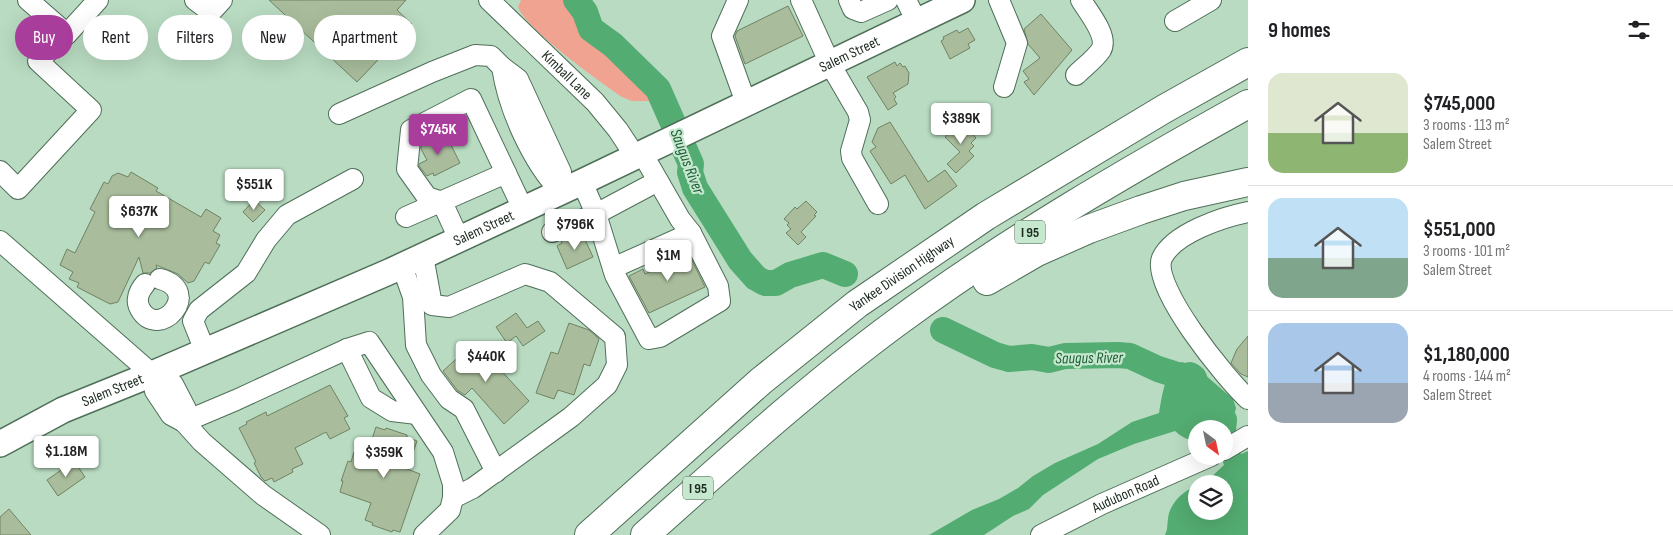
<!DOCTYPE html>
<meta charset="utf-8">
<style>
body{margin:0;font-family:"Sofia Sans Condensed",sans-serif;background:#f2f2f2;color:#202124;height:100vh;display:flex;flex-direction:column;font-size:19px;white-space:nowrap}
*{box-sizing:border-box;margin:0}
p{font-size:16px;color:#757577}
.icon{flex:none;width:28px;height:28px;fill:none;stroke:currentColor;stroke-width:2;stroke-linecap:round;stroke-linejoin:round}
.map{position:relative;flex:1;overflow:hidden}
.sheet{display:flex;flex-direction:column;background:#fff;width:425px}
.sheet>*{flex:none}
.guide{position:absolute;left:15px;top:15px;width:475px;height:45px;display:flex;gap:10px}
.needle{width:32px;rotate:147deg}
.tools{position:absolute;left:1188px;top:420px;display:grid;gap:10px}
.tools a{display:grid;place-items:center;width:45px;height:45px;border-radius:50%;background:#fff;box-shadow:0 5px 20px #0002;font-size:25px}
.price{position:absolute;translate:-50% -42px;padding:0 11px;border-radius:5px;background:#fff;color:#222;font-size:16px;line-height:32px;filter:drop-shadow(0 1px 2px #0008)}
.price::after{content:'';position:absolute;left:50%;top:30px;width:15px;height:11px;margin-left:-8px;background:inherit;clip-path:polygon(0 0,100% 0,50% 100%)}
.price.current{background:#a93d9c;color:#fff}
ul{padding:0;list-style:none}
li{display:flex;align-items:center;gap:15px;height:125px;padding:0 20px}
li+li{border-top:1px solid #e0e0e0}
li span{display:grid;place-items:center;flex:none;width:140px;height:100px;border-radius:15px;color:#555}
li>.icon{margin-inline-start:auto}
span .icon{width:60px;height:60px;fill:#fffc;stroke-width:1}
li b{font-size:21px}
h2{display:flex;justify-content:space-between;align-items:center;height:60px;padding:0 20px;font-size:21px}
.chip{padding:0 18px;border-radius:22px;background:#fff;box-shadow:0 5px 20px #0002;font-size:18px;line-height:45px}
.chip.current{background:#a93d9c;color:#fff}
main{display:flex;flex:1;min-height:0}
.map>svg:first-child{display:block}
.green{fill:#f1a391}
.water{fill:#53ac71}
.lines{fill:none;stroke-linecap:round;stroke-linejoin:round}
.river{stroke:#53ac71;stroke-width:26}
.building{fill:#a9bd9c;stroke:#708363}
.minor-casing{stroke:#4f6f58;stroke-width:22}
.major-casing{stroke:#4f6f58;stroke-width:28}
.highway-casing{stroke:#4f6f58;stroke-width:30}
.minor{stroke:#fff;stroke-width:20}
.major{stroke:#fff;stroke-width:25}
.highway{stroke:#fff;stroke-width:28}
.labels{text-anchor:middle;stroke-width:4.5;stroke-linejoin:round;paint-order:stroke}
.shield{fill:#c5e8ce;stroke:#4f6254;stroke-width:1}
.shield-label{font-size:14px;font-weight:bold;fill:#1c291f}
.street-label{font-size:15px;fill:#1c291f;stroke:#c5e8ce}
.water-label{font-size:16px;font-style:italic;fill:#1e5e37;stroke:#c5e8ce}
</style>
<main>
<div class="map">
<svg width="1248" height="535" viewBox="0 0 1248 535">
<rect width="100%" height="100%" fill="#b8dbc1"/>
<!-- green -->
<path class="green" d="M521,0h67l10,17 21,28 29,23 12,13 9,4 5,10 -21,13 -4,-7h-17l-10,-4c-22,-15 -95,-67 -104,-90z"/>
<!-- water -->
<path class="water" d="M1182,362l14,5 37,32 3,9 -2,8 -6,7v8l13,23 7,-3v84h-83c3,-6 2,-10 3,-16 1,-15 15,-28 28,-33v25h28v-27h-23l7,-4 16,-15 -3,-9h3v-27h-28v10c-9,2 -14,-2 -21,-8l-41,13 -36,15 -55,36 -14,14 -16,7 -29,19h-55l43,-25 27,-11 19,-11 15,-12 22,-13 43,-19 34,-22 27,-9c3,-16 6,-46 23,-51z"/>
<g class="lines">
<!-- river -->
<g class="river">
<path d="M576,0l9,12 6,17 22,16 45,44 33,75 -1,8 5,16 45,72 16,18 9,5h11l14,-8 33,-10 22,9"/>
<path d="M943,330l52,25 14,4 23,-2 17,3 16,-4 53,-1 12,1 28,13 25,8 7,-2 4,3 2,6v7l5,8 5,-4 5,6 -2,7 7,9h4l4,3 -1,9"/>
</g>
</g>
<!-- building -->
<g class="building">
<path d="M269,0h137l-9,10 15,14 -55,58z"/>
<path d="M788,6l15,30 -58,28 -10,-28 2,-5z"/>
<path d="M1041,14l31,36 -38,45 -10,-13 5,-3 -6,-8 17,-13 -12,-14 -4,-15z"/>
<path d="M968,28l7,12 -7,4 2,4 -20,11 -9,-18 3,-2 -1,-2 14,-7 2,3z"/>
<path d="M895,62l2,4 3,-3 3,4 2,-1 4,7 -1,11 -15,9 3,4 -2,2 3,5 -9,6 -21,-33z"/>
<path d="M960,119l16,19 -5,5 3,3 -5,5 5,5 -18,17 -9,-9 13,-12 -15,-15 6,-6 -2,-2z"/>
<path d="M890,122l38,60 17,-12 12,16 -32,23 -20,-34 -14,9 -21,-33 6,-4 -4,-5 6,-14z"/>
<path d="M445,133l15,30 -26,13 -1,-3 -6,3 -8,-10v-2l8,-4 -6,-11v-5z"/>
<path d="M131,172l27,16 -2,3 45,26 5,-8 15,9 -8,13 7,4 -4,8 4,2 -11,19 -4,-2 -11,19 -6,2 -10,-9 -22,-9 1,3 -7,5h-7l-4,-16 -21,45 -8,2 -33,-17 2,-4 -10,-4 4,-7 -13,-7 7,-16 8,4 20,-41 -5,-3 14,-27 4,2 4,-8 6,-3 10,4z"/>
<path d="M254,200l11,10 -12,12 -10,-10z"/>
<path d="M806,201l11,11 -3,3 2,1 -15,16 5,5 -8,8 -12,-12 5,-4 -4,-4 2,-2 -5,-4 11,-12 2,2z"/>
<path d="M582,233l11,24 -26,12 -10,-23 5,-3 -1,-2z"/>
<path d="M686,248l19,39 -56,26 -20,-37 14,-7 2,5 25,-12 -3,-5z"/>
<path d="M516,313l11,15 11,-7 7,10 -22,15 -7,-10 -9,7 -11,-16z"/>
<path d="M569,323l20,7 10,9 -9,27 -6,-2 -10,31 -16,-5 -4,9 -18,-6 15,-41 7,2z"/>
<path d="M1248,336v41l-7,-3 -10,-11 6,-14z"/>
<path d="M475,342l54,59 -25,23 -32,-36 -7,7 -8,-5 -14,-19z"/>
<path d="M330,385l18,31 -4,2 6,11 -20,10 -4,-7 -31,16 8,16 -11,5 1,3 -19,10 -2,-4 -7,3 -4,-4 -7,-14 2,-1 -17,-34 8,-4 -1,-2 20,-10 1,4z"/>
<path d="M376,427l9,3 1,-2 21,7v2l10,4 -10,28 13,5 -20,58 -7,-2 -1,2 -20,-7 1,-2 -8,-3 6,-17 -31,-11 3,-11h-2l7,-20 3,1 3,-10 8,3 3,5z"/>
<path d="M74,461l11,16 -27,19 -11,-16z"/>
<path d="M9,509l22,26h-31v-18z"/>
</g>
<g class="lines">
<defs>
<g id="minor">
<path d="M28,0l39,34 31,-34"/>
<path d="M195,0l16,12 11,-12"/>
<path id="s1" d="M489,0l106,102 23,28 17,26"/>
<path d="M738,0l-16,36 24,67"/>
<path d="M801,0l29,64 28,48 2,8 -9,31 1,7 26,46"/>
<path d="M849,0l4,9 8,3 27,-12"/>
<path d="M906,0l11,22"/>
<path d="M999,0l18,43 -13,44"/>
<path d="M1175,21l36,-21"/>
<path d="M502,67c6,41 30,95 59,125"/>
<path d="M1076,75c8,-8 19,-16 25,-25 8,-14 -13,-38 -20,-50"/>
<path d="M339,114l93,-42 43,-17 16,1 11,11 16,12 43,93v20"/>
<path d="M0,171l18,18 73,-79 -53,-49 29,-27"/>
<path d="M582,182l14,32 19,61 34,64 11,-2 60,-36 -2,-15 -27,-53 -11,-14 -38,-66"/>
<path d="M1248,212c-25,5 -74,21 -86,46 -12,28 65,122 86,141"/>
<path d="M406,217l100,-44"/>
<path d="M552,232l44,-18 62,-33"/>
<path d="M459,239l-17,-37 -15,-5 -20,-28 4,-39 60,-31 52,110"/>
<path d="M0,241l152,133 21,10 13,25 -2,13"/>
<path d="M423,256l9,49 17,2 76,-33 25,8 65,55 2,28 -10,20 -36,32 -98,71 -20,10"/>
<path d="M402,266l11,31 3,48 15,30 18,24 15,10 32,63"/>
<path d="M613,268l78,-35"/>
<path d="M145,284c-6,7 -10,16 -5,25 19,33 64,-18 20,-30"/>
<path d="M347,349l24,49 21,13 25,3"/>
<path d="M205,351l-12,-30 6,-11 47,-37 20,-33 21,-25 66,-36"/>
<path d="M152,374l3,17 16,24 13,7 18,20 61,53 57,40"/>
<path d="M184,422l52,-22 111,-51 22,-7 74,110 10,32v14l-3,12 -26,25"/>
<path d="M1224,450l24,-14"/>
<path id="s2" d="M1041,535l61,-31 109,-48"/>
</g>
<g id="major">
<path id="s3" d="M0,444l63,-34 89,-36 239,-103 191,-89 380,-182"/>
</g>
<g id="highway">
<path d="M987,281l50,-29 52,-23 52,-19 43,-14 64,-14"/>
<path id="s4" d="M589,535l172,-154 96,-77 129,-88 178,-107 84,-47"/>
<path d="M645,535c82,-73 163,-147 251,-212 111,-82 231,-152 352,-219"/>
</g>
</defs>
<!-- minor casing -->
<use href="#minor" class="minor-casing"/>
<!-- major casing -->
<use href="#major" class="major-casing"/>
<!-- highway casing -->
<use href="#highway" class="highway-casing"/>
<!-- minor -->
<use href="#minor" class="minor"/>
<!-- major -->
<use href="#major" class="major"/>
<!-- highway -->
<use href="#highway" class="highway"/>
</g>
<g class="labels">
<!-- shield labels -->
<g class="shield">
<rect x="1015" y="220.5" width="30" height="23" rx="4"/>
<rect x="683" y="476.5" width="30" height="23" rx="4"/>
</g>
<g class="shield-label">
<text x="1030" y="237">I 95</text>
<text x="698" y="493">I 95</text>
</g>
<!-- street labels -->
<g class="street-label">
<text dy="5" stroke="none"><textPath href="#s3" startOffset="935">Salem Street</textPath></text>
<text dy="5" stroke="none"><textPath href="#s1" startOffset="108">Kimball Lane</textPath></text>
<text dy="5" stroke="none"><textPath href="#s3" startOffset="530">Salem Street</textPath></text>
<text dy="5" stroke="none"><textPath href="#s4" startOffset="408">Yankee Division Highway</textPath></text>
<text dy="5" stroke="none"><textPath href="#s3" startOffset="125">Salem Street</textPath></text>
<text dy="5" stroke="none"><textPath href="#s2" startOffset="94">Audubon Road</textPath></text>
</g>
<!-- water labels -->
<g class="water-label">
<text transform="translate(688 161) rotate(69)" y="6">Saugus River</text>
<text transform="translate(1089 357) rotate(-1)" y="6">Saugus River</text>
</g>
</g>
</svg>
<div class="tools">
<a><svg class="needle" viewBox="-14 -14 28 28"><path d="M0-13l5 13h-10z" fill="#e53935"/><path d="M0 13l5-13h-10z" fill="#757577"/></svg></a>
<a><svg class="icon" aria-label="layers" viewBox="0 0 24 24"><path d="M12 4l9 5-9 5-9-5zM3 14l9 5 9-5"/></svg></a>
</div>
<b class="price" style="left:961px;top:145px">$389K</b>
<b class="price current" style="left:438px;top:156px">$745K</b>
<b class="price" style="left:254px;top:211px">$551K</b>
<b class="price" style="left:139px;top:238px">$637K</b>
<b class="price" style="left:575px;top:251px">$796K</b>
<b class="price" style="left:668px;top:282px">$1M</b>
<b class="price" style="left:486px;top:383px">$440K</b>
<b class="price" style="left:66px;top:478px">$1.18M</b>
<b class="price" style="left:384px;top:479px">$359K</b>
<div class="guide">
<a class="chip current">Buy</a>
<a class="chip">Rent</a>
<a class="chip">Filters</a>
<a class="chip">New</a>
<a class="chip">Apartment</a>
</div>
</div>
<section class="sheet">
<h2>9 homes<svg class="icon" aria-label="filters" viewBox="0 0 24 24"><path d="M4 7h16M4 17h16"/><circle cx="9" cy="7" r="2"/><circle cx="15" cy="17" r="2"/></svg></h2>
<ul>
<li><span style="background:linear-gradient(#dfe7d0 60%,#8fb573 0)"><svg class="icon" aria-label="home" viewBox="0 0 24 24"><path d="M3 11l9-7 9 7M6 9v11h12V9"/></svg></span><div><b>$745,000</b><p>3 rooms · 113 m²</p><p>Salem Street</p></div></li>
<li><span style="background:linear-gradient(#bfe0f5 60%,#7fa58c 0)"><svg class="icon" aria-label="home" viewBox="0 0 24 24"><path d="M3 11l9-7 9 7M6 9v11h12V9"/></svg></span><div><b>$551,000</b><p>3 rooms · 101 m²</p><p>Salem Street</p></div></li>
<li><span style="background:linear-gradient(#a9c7e8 60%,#9aa5b1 0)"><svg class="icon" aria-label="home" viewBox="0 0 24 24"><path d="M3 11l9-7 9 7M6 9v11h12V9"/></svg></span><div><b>$1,180,000</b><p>4 rooms · 144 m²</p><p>Salem Street</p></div></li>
</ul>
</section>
</main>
